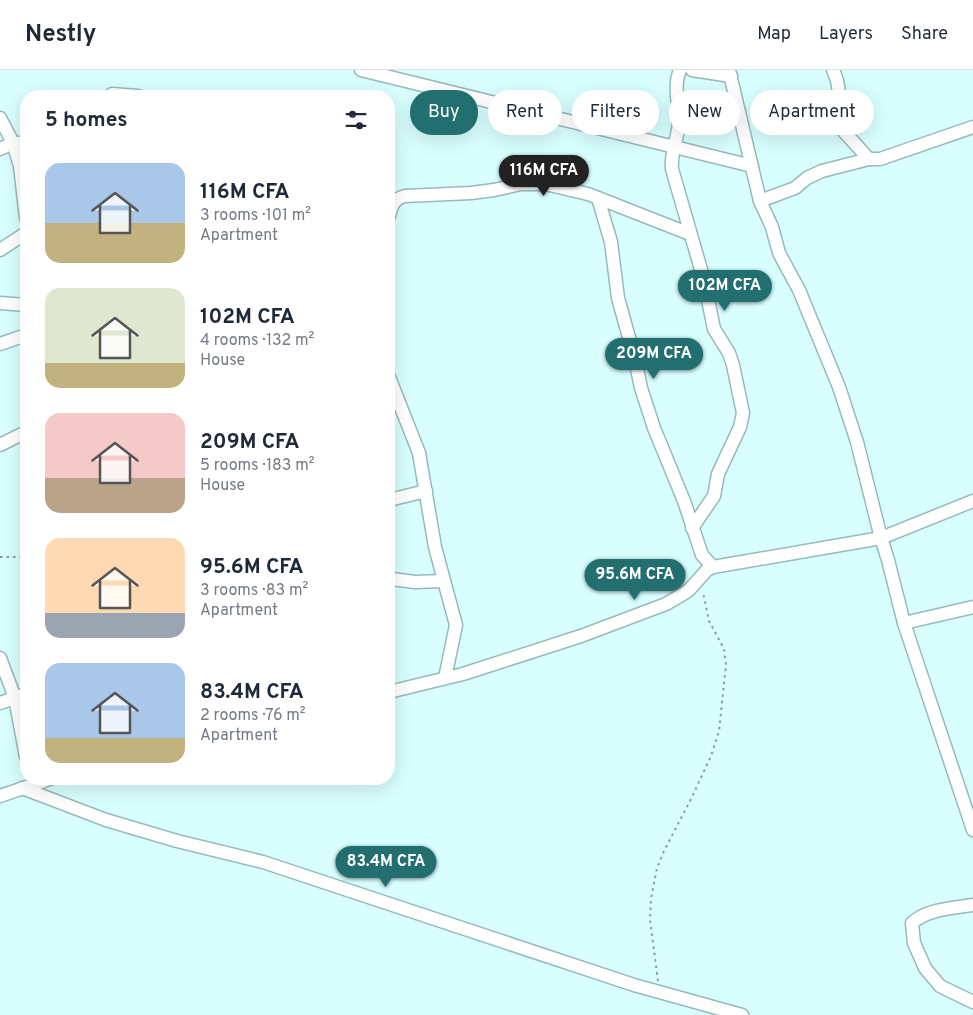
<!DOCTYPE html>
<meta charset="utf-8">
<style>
body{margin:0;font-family:Overpass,sans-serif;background:#f2f2f3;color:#1f2937;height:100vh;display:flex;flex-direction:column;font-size:19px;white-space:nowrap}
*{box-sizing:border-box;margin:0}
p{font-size:16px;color:#747a83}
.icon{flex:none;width:28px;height:28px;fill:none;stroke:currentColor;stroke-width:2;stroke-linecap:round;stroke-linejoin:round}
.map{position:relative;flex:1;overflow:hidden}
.panel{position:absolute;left:20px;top:20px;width:375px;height:695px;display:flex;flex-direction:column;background:#fff;border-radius:20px;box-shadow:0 5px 20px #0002}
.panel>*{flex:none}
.hud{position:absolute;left:410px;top:20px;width:475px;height:45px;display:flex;gap:10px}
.price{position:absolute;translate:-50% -42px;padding:0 11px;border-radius:18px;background:#236f70;color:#fff;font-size:16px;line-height:32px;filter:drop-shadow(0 1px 2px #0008)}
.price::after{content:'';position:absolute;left:50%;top:30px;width:15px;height:11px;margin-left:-8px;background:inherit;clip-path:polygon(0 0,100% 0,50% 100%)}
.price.active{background:#222;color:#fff}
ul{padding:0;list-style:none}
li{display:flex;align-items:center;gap:15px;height:125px;padding:0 25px}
li span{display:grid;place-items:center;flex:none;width:140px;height:100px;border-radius:15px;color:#555}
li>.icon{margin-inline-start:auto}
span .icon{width:60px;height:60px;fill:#fffc;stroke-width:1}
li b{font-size:21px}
h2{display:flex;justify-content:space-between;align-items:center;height:60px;padding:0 25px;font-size:21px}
.pill{padding:0 18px;border-radius:22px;background:#fff;box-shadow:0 5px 20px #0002;font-size:18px;line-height:45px}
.pill.active{background:#236f70;color:#fff}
header{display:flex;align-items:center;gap:30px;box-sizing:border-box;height:70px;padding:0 25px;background:#fff;border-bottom:1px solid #e0e1e3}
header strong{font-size:24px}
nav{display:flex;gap:28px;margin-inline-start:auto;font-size:18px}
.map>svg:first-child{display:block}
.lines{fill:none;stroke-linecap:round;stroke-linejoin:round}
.street-casing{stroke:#96baba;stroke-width:15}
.path{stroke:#849e9e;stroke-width:2;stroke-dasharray:2.5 4;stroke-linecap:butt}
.street{stroke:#fff;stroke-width:12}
</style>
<header>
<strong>Nestly</strong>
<nav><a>Map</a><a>Layers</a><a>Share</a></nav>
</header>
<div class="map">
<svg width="973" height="945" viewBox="0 0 973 945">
<rect width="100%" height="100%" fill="#d8fefe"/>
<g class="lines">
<defs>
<g id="street">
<path d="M361,0l391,96"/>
<path d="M680,0c-7,15 -1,34 -1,50 0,17 -9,31 -7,49l32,111 10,49 15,24 4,12 10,48 -3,14 -22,47 -4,22 -22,32"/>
<path d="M692,0l39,6"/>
<path d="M729,0l31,131"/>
<path d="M833,0c9,18 5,35 4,54l32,35"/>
<path d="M110,26l2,-2 26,2"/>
<path d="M0,48l13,25 7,23 6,52"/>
<path d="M973,57l-93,32h-11l-47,12 -15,7 -12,10 -35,13 12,26 7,26 20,37 40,97 18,55 24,96 7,22 16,63 69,207"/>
<path d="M0,79l13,-6h13"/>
<path d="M598,128l13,44 7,56 17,61 6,29 13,40 30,73 18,54 11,12"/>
<path d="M389,146c3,-12 5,-17 16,-20l66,-3 23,-3 27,-6h24l43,10 102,40"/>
<path d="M0,180l26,-17"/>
<path d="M0,233l26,2"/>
<path d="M0,274l26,-9"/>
<path d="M389,307l30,76 16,94 21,78 -11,53"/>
<path d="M0,375l26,-13"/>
<path d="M389,430l37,-9"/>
<path d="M389,511l3,-2 23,3 29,-1"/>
<path d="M904,553l69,-16"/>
<path d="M0,588l15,40 11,59"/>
<path d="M389,622l74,-18 118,-38 85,-32 22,-13 19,-21 6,-3 168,-29 92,-37"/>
<path d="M0,633l26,-9"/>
<path d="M22,718l84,32 71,21 86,21 371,123 108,30"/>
<path d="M0,726l50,-17"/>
<path d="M973,835c-20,3 -46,4 -61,18l2,20 11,25 15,18 33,16"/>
</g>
</defs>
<!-- street casing -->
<use href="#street" class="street-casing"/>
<!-- path -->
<g class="path">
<path d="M0,487h26"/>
<path d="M658,911l-8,-61 1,-21 6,-31 7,-17 28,-54 19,-41 8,-25 7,-66 -2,-16 -15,-28 -6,-29"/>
</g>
<!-- street -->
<use href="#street" class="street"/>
</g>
</svg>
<b class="price active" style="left:544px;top:127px">116M CFA</b>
<b class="price" style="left:725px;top:242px">102M CFA</b>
<b class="price" style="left:654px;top:310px">209M CFA</b>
<b class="price" style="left:635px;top:531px">95.6M CFA</b>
<b class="price" style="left:386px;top:818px">83.4M CFA</b>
<div class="hud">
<a class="pill active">Buy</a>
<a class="pill">Rent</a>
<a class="pill">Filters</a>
<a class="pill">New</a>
<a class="pill">Apartment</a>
</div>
<section class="panel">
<h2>5 homes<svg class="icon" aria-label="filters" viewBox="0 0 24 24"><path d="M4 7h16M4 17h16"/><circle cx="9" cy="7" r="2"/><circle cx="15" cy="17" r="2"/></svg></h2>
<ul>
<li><span style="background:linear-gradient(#a9c7e8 60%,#c2b280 0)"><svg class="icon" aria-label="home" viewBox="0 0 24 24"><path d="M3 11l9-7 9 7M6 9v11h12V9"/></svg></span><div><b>116M CFA</b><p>3 rooms · 101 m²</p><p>Apartment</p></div></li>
<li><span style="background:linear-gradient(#dfe7d0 75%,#c2b280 0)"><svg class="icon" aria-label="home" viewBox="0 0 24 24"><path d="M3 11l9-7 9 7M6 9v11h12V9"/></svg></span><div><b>102M CFA</b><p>4 rooms · 132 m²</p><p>House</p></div></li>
<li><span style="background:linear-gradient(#f6c9c9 65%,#b9a48a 0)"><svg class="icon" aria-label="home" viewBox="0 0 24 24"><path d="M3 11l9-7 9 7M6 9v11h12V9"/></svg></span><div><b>209M CFA</b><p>5 rooms · 183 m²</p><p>House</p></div></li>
<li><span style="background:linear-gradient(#ffd9b3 75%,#9aa5b1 0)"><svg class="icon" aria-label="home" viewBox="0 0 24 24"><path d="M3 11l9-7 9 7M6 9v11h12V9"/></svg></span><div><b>95.6M CFA</b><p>3 rooms · 83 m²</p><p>Apartment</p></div></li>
<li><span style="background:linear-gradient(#a9c7e8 75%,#c2b280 0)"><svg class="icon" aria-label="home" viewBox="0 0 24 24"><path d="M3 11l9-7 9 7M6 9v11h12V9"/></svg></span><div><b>83.4M CFA</b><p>2 rooms · 76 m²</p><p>Apartment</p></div></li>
</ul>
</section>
</div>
